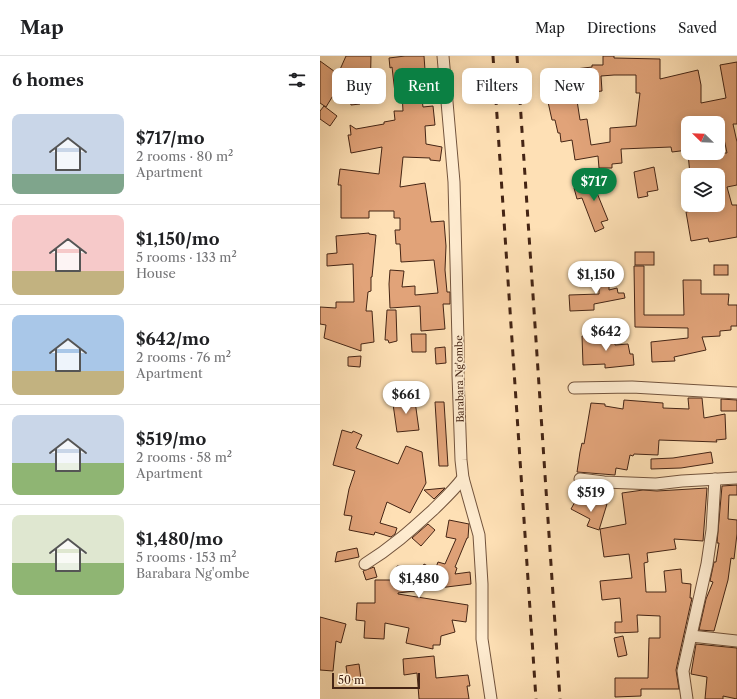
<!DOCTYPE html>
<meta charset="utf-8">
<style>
body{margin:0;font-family:"Libre Caslon Text",serif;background:#f2f2f2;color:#202124;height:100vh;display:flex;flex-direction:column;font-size:15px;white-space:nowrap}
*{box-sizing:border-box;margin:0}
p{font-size:13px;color:#757577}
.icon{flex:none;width:22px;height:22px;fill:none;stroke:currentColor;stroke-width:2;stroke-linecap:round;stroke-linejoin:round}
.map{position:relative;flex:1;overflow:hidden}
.details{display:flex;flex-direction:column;background:#fff;width:320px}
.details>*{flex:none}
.banner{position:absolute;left:12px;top:12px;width:345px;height:36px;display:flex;gap:8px}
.needle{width:26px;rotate:293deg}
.fabs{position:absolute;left:361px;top:60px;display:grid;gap:8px}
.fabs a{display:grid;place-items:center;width:44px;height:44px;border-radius:8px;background:#fff;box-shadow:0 2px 10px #0003;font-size:20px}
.scale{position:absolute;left:12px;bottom:10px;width:88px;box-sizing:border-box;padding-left:4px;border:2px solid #452515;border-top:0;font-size:11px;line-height:14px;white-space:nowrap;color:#452515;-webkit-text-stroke:3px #feebcf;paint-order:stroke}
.price{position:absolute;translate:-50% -34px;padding:0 9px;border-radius:14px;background:#fff;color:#222;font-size:13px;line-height:26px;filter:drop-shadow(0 1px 2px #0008)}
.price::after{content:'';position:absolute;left:50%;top:24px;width:12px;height:9px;margin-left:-6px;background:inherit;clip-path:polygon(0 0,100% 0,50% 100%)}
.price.selected{background:#0b8043;color:#fff}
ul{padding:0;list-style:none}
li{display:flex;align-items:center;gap:12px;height:100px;padding:0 12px}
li+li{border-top:1px solid #e0e0e0}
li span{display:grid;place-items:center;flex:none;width:112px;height:80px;border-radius:8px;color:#555}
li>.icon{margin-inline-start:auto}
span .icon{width:48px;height:48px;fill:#fffc;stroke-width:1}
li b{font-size:17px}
h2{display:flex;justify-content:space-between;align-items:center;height:48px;padding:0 12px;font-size:17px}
.tag{padding:0 14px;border-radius:8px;background:#fff;box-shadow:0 2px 10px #0003;font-size:14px;line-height:36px}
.tag.selected{background:#0b8043;color:#fff}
header{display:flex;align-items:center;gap:24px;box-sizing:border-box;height:56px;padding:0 20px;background:#fff;border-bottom:1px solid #e0e0e0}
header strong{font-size:19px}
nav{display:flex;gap:22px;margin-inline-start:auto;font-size:14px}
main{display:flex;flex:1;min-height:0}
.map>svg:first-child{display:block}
.building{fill:#e1a379;stroke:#452515;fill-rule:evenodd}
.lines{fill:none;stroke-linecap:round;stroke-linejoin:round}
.street-casing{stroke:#73543d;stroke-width:13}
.street{stroke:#feebcf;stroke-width:11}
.rail{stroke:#452515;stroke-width:3;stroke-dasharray:7 7;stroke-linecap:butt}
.labels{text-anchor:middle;stroke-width:3;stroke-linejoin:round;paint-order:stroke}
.street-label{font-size:10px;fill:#452515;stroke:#feebcf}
</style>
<header>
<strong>Map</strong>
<nav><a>Map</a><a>Directions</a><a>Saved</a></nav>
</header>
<main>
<section class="details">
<h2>6 homes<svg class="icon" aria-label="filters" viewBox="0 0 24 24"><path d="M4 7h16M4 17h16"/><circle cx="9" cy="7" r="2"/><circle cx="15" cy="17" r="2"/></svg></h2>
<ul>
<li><span style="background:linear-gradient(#c9d6e8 75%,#7fa58c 0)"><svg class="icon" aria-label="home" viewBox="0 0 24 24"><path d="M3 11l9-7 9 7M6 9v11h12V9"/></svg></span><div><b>$717/mo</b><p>2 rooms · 80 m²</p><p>Apartment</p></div></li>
<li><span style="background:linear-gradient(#f6c9c9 70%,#c2b280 0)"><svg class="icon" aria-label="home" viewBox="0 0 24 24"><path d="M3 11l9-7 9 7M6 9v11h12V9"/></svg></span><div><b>$1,150/mo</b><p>5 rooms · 133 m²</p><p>House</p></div></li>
<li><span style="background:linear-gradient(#a9c7e8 70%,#c2b280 0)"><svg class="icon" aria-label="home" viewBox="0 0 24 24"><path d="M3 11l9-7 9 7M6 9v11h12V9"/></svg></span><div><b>$642/mo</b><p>2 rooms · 76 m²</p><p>Apartment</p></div></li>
<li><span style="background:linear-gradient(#c9d6e8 60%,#8fb573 0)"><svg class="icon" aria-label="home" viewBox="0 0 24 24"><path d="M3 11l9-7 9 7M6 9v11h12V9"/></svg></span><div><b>$519/mo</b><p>2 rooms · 58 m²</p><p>Apartment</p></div></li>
<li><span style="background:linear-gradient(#dfe7d0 60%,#8fb573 0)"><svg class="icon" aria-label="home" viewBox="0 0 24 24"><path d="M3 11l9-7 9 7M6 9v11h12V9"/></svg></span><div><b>$1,480/mo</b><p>5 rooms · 153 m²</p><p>Barabara Ng'ombe</p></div></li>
</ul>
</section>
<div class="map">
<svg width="417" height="643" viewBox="0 0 417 643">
<rect width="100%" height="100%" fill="#fee0b5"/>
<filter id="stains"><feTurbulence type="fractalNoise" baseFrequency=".005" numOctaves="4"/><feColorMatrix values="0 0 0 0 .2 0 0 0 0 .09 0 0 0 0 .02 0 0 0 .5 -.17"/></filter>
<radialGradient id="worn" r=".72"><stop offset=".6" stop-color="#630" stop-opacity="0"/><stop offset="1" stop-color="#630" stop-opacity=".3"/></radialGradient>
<!-- building -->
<g class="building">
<path d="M26,0h25l-1,41 -10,1v6l-9,1 -1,-4 -16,-7 -8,13 -6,-4v-42l18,13z"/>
<path d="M85,0h19l2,28h-6l3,23 10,-1 2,19 -10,1 1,18 16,3 -2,14 -10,-1v-2l-27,-1 -3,30 25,-4 6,39 13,-1 2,25 -1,24 2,22h3v12h-7l2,25 -24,2 -1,-25 -30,2 -1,-24 1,-14 14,1 -2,16 13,-1v9l23,-2 -4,-33 -33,2 -1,-18h-4l-1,-14h5v-12h-6v-7h-25v7h-28v-33h-3l2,-16 39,5 3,-27 -31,6 -3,-18h3l-1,-10 6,4 28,-5v-2l11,-2 -1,-9h9l-1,-18h-7l-3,-26 -2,1 -1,-10z"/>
<path d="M283,0h11v2l46,1v20l38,-9 3,15v18l25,-5 -6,-33 17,-3v62h-4l4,18v43l-10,2 5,18h5v32l-28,5 -1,-4 -17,3 -5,-29 18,-3v-4h14v-30h-28l-2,-22h39l-7,-33 -32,3v27l-16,2 -1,-5 -50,2 1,14 -10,1v4h-13l-1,-12 -23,4 -3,-20 -11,2 -1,-9h-2l-3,-13h-3l-4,-18 15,-2 -4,-29 33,-4v-2h11zM294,19h22v18h4l-4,33 -26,2v14l-19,3 -4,-26 -7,1 -4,-26 26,-3 -1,-15z"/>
<path d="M4,50l13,10 -7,10 -10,-7v-8z"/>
<path d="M334,111l4,23 -11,2 1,4 -10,2 -4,-26z"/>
<path d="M286,123l3,11 -12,3 11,27 -7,2 3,6 -9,4 -13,-34 -5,1 -3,-11z"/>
<path d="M49,177v1l7,1 -4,42h-1v14l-3,1 -2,19h6l2,31 -13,2v7l-37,-13 2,-13 -6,-1v-17l16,1v-6h18l-1,-38 -26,2v-12l10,-1 -1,-17z"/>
<rect x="315" y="196" width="19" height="13"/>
<rect x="394" y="209" width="14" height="10"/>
<path d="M314,210h10v49h40l-1,-35h18v14h28l-1,11h9v21h-6v4l-11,1v5l-18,1 4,13 -32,7 1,4 -23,1 -1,-20 37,-4v-10l-53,-1z"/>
<path d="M279,212h10v22l8,-2 1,5h6l1,5 -31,6v6l-24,1 -1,-16 30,-1z"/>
<path d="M67,254h9l1,31 -8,2 -1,-3h-3z"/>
<path d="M294,277l1,12 13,-1 2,10h3l1,11 -29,3v-4l-22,1 -1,-29z"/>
<path d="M91,278h15v18h-14z"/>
<path d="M125,291l1,16 -10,1 -1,-16z"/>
<path d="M41,300l-1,11 -12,-1v-9z"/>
<path d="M86,340l1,6 8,-1 4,29 -22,2 -4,-28 5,-1v-6z"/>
<path d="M368,342h14l2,20 21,-4 1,25 -10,1 1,2 -58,-2 -1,15 -24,-1 -1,2 -3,-1 -3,15 -11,-2 -1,7 -38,-3 3,-20 2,-9 2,1 7,-41 14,1v2l18,3 1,-9 39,3v5l26,1z"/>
<path d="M401,343l16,1v11h-16z"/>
<path d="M115,346h9l4,64h-9z"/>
<path d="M22,374l10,3 1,-2 9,4 -6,13 42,16 8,-18 16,6 4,31 -16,30 -23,-11 -7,21 17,5 -2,6 -4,3 -16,-5 -1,3 -25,-5 3,-14 -8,-1 5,-26 6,-18 -22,-6z"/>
<path d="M391,396l2,11 -32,5 -30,1v-10l22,-1z"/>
<path d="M417,429v10h-8l-1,24 9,1v14l-3,25 -3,-1 -3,22 -14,51 -15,-1 7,-31 7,-17 -3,-1 4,-19h2l3,-19h-2l5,-57z"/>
<path d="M125,432l-11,11 -10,-9z"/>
<path d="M387,432l-4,53 -29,-2 2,10 -29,4 1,9 -4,1 2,29h20l-2,-21 17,-2 1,14 9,1 -1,14h2l-16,72 3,19h-38v7l-26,1v-19h33l1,-40h11v-22l-23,-1 1,17 -23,1v-11h7l-2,-24 -18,2 -2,-19 32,-3 -3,-24 -25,3 -4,-28 26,-5 -4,-31 21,-3 14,1z"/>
<path d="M256,444l17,8 2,-7 12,3 -8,26 -12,-4 3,-7 -19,-10z"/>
<path d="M129,464l20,4 -1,14h-1l-12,29 2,1 -2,6 15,-2 1,12 -73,9v1l70,11 -2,17 -14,-2 3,12 -14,4 -1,9h-7v4l-27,-6 3,-15 -24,-5 -1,16 -20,-1 1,-17 -9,-1 1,-17h18v-23h22v-14l25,2 2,-4 11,6 3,-8 7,2 11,-25 -10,-2z"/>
<path d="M108,468l7,6 -14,16 -9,-8z"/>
<path d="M37,492l2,9 -24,5 2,-10z"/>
<path d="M54,511l3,10 -11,3 -3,-9z"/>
<path d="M0,561l26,7 -5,19 -5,-2 -3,30 -13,-1z"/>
<path d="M303,580l4,19 -9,2 -4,-19z"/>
<path d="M376,588l41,4v51l-14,-3v3h-18l2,-22 -16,-3z"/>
<path d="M114,600l2,22 32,-3 2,11h-3l2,13h-50l-2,-26 -13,2 -1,-16z"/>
<path d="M39,608l2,15 -13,1 -2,-14z"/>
</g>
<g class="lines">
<defs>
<g id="street">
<path d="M123,0l11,126 4,160v33l3,85 2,18 16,57 3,49v55l9,60"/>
<path d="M254,332l58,-1 105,6"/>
<path d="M260,423l24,3 52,2 26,-3 55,-3"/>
<path d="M45,508c26,-16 45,-33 68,-54 10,-10 21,-20 30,-32"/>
<path d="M371,580l46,5"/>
<path d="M367,643l-4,-28 24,-107 5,-34 3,-51"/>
</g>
</defs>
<!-- street casing -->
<use href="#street" class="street-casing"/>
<!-- street -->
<use href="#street" class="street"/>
<!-- rail -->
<g class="rail">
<path d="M173,0l43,643"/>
<path d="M197,0l43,643"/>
</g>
</g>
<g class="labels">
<!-- street labels -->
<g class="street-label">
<text transform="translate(139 323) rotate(-91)" y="4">Barabara Ng'ombe</text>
</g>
</g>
<rect width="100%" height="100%" filter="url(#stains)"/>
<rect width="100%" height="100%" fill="url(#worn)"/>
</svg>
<div class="fabs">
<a><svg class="needle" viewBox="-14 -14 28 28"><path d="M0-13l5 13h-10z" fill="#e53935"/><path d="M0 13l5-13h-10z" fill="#757577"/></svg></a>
<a><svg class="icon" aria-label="layers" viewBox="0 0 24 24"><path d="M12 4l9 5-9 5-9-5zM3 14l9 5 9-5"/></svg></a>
</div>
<div class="scale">50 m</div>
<b class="price selected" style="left:274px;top:146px">$717</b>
<b class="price" style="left:276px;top:239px">$1,150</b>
<b class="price" style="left:286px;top:296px">$642</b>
<b class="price" style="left:86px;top:359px">$661</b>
<b class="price" style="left:271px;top:457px">$519</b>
<b class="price" style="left:99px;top:543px">$1,480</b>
<div class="banner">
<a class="tag">Buy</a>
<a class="tag selected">Rent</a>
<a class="tag">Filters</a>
<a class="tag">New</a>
</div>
</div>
</main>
